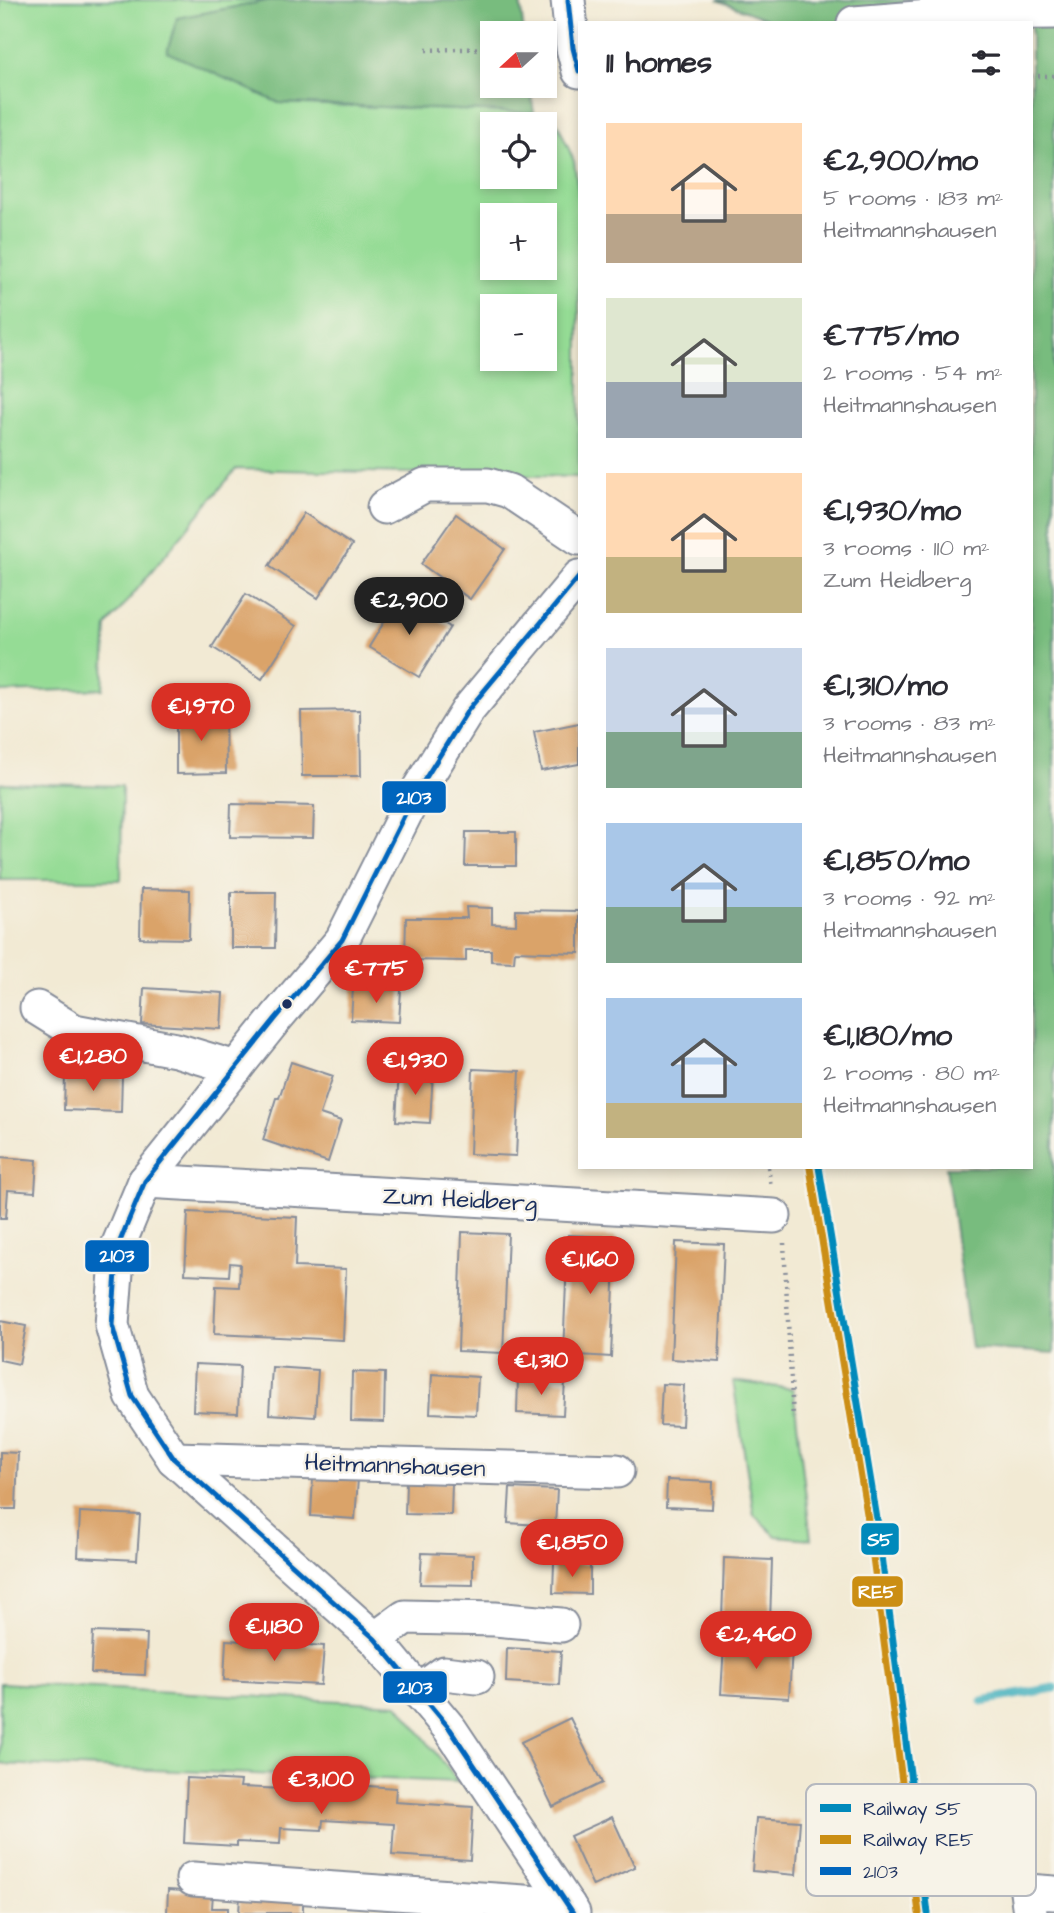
<!DOCTYPE html>
<meta charset="utf-8">
<style>
body{margin:0;font-family:"Architects Daughter",sans-serif;background:#f7f7f7;color:#2b2b33;height:100vh;display:flex;flex-direction:column;font-size:26px;white-space:nowrap}
*{box-sizing:border-box;margin:0}
p{font-size:23px;color:#7c7c81}
.icon{flex:none;width:38px;height:38px;fill:none;stroke:currentColor;stroke-width:2;stroke-linecap:round;stroke-linejoin:round}
.map{position:relative;flex:1;overflow:hidden}
.details{position:absolute;left:578px;top:21px;width:455px;height:1148px;display:flex;flex-direction:column;background:#fff;border-radius:0px;box-shadow:0 4px 10px #0003}
.details>*{flex:none}
.needle{width:46px;rotate:249deg}
.tools{position:absolute;left:480px;top:21px;display:grid;gap:14px}
.tools a{display:grid;place-items:center;width:77px;height:77px;border-radius:0px;background:#fff;box-shadow:0 4px 10px #0003;font-size:35px}
.price{position:absolute;translate:-50% -60px;padding:0 16px;border-radius:24px;background:#d93025;color:#fff;font-size:23px;line-height:46px;filter:drop-shadow(0 2px 4px #0008)}
.price::after{content:'';position:absolute;left:50%;top:42px;width:21px;height:16px;margin-left:-10px;background:inherit;clip-path:polygon(0 0,100% 0,50% 100%)}
.price.on{background:#222;color:#fff}
ul{padding:0;list-style:none}
li{display:flex;align-items:center;gap:21px;height:175px;padding:0 28px}
li span{display:grid;place-items:center;flex:none;width:196px;height:140px;border-radius:0px;color:#555}
li>.icon{margin-inline-start:auto}
span .icon{width:84px;height:84px;fill:#fffc;stroke-width:1}
li b{font-size:30px}
h2{display:flex;justify-content:space-between;align-items:center;height:84px;padding:0 28px;font-size:30px}
.map>svg:first-child{display:block}
.green{fill:#95dc95;stroke:#58867a;stroke-width:2;fill-rule:evenodd}
.forest{fill:#78bc7e;stroke:#4a766e;stroke-width:2}
.lines{fill:none;stroke-linecap:round;stroke-linejoin:round}
.stream{stroke:#42b0be;stroke-width:9}
.building{fill:#daa369}
.minor-casing{stroke:#868c99;stroke-width:37}
.path{stroke:#868c99;stroke-width:4.5;stroke-dasharray:2 5;stroke-linecap:butt}
.minor{stroke:#fff;stroke-width:33}
.bus-1-casing{stroke:#f7f3e8;stroke-width:10}
.bus-1{stroke:#0065bd;stroke-width:5}
.rail-1-casing{stroke:#f7f3e8;stroke-width:12}
.rail-2-casing{stroke:#f7f3e8;stroke-width:12}
.rail-1{stroke:#0089bb;stroke-width:7}
.rail-2{stroke:#cb8e13;stroke-width:7}
.bus-dot{fill:#1b2f5e;stroke:#f7f3e8;stroke-width:2.5}
.labels{text-anchor:middle;stroke-width:5;stroke-linejoin:round;paint-order:stroke}
.street-label{font-size:24px;fill:#1b2f5e;stroke:#f7f3e8}
.key{fill:#f7f3e8;stroke:#b5b8bf;stroke-width:2}
.key-label{font-size:19px;fill:#1b2f5e}
.line-badge{stroke:#f7f3e8;stroke-width:2.5}
.badge-label{font-size:19px;text-anchor:middle;font-weight:bold;fill:#fff}
</style>
<div class="map">
<svg width="1054" height="1913" viewBox="0 0 1054 1913">
<rect width="100%" height="100%" fill="#f7f3e8"/>
<filter id="ink" filterUnits="userSpaceOnUse"><feTurbulence type="fractalNoise" baseFrequency=".0143" numOctaves="2"/><feDisplacementMap in="SourceGraphic" scale="14" xChannelSelector="R" yChannelSelector="G"/><feConvolveMatrix kernelMatrix="1 2 1 2 8 2 1 2 1" color-interpolation-filters="sRGB"/></filter>
<filter id="wash" filterUnits="userSpaceOnUse"><feTurbulence type="fractalNoise" baseFrequency=".00686" numOctaves="4" result="noise"/><feDisplacementMap in="SourceGraphic" scale="28" xChannelSelector="R" yChannelSelector="G"/><feGaussianBlur stdDeviation="1.57" result="paint"/><feColorMatrix in="noise" values="0 0 0 0 0 0 0 0 0 0 0 0 0 0 0 0 0 1.4 0 .05"/><feComposite in="paint" operator="in"/></filter>
<g filter="url(#wash)">
<rect width="100%" height="100%" fill="#f2ead4"/>
<!-- green -->
<g class="green">
<path d="M0,0h271l-94,18 102,85 255,10 24,11 16,37 5,36v280l-343,-8 -129,157 -4,63 -103,3zM492,124h52v53h-52zM492,215h52v53h-52zM492,306h52v53h-52z"/>
<path d="M0,783l122,3 -1,94h-121z"/>
<path d="M733,1381l60,8 18,150 -35,-3 -22,-21z"/>
<path d="M0,1683l398,21 60,78 -458,-18z"/>
</g>
<!-- forest -->
<g class="forest">
<path d="M271,0l249,1 4,32h-32v53h38l4,27 -255,-10 -112,-51 10,-34z"/>
<path d="M717,0h337v1353l-83,-5 -25,-181h85v-1144h-264l-1,-4z"/>
</g>
<g class="lines">
<!-- stream -->
<path class="stream" d="M982,1701l72,-13"/>
</g>
<g id="blocks">
<!-- building -->
<g class="building">
<path d="M304,513l48,32 -34,53 -49,-32z"/>
<path d="M456,514l49,35 -35,50 -49,-35z"/>
<path d="M246,594l50,32 -34,53 -50,-32z"/>
<path d="M400,596l50,31 -31,50 -50,-30z"/>
<path d="M360,710l1,66h-59l-1,-65z"/>
<path d="M225,711l1,62 -50,1v-62z"/>
<path d="M579,723v41l-38,7 -7,-39z"/>
<path d="M231,804l83,2 -1,32 -83,-1z"/>
<path d="M466,832h50v34h-51z"/>
<path d="M141,889l49,1 -1,49 -49,-1z"/>
<path d="M231,892h45l-1,56h-44z"/>
<path d="M466,907l26,1v16l24,1v-15l63,1v42l-64,-2 -1,11 -23,-1v-11h-25v11l-61,-1 1,-42h61z"/>
<path d="M144,988l79,5 -2,36 -79,-5z"/>
<path d="M353,988l48,2 -2,32 -48,-2z"/>
<path d="M291,1062l42,14 -13,38 21,7 -13,41 -65,-22 13,-42h3z"/>
<path d="M473,1069l47,2 -4,85 -46,-2z"/>
<path d="M399,1070l34,2 -3,51 -34,-2z"/>
<path d="M65,1074l57,1 -1,37 -57,-2z"/>
<path d="M0,1157l37,3 -2,32 -27,-2 -2,28h-6z"/>
<path d="M188,1212l109,5 -2,50 51,2 -3,71 -129,-6 2,-48 23,1 1,-23 -10,-1 -1,13 -44,-2z"/>
<path d="M462,1232l46,2 -5,119 -45,-2z"/>
<path d="M568,1235l48,2 -5,120 -48,-3z"/>
<path d="M676,1242l48,2 -5,118 -48,-3z"/>
<path d="M0,1321l26,5 -7,38 -19,-4z"/>
<path d="M195,1364l45,2 -2,47 -45,-2z"/>
<path d="M272,1367l46,3 -3,47 -46,-3z"/>
<path d="M352,1372l33,1 -1,49 -33,-1z"/>
<path d="M432,1374l46,3 -2,38 -46,-2z"/>
<path d="M518,1378l47,3 -2,34 -46,-2z"/>
<path d="M662,1384l22,1 -2,41 -22,-1z"/>
<path d="M0,1452l18,1 -2,56h-16z"/>
<path d="M313,1477l45,2 -3,40 -44,-3z"/>
<path d="M667,1480l46,2 -1,27 -46,-2z"/>
<path d="M406,1482h46l-1,33 -46,-1z"/>
<path d="M510,1488l47,2 -2,36 -47,-3z"/>
<path d="M80,1512l60,3 -3,45 -59,-3z"/>
<path d="M422,1553l51,2v30l-53,-1z"/>
<path d="M724,1558l48,2 -2,62 -48,-2z"/>
<path d="M554,1563l36,1v30l-37,-1z"/>
<path d="M93,1632l54,2 -2,41 -54,-2z"/>
<path d="M226,1640l98,6 -3,39 -97,-5z"/>
<path d="M724,1645l68,4 -3,49 -68,-4z"/>
<path d="M507,1648l54,3 -2,34 -53,-3z"/>
<path d="M570,1718l32,65 -49,24 -32,-65z"/>
<path d="M187,1778l54,3 -1,6 43,2 1,-5 41,2v-3l71,5 -1,14 78,5 -3,53 -78,-5 2,-31 -71,-4 -1,10 -41,-2 -1,16 -43,-2v4l-53,-3z"/>
<path d="M612,1817l23,50 -42,19 -23,-50z"/>
<path d="M756,1818l44,3 -4,54 -44,-4z"/>
<path d="M168,1890l45,3 -1,15h16v5h-61z"/>
<path d="M240,1896l63,4v13h-64z"/>
</g>
</g>
</g>
<g filter="url(#ink)">
<use href="#blocks" fill-opacity="0" stroke="#868c99" stroke-width="2"/>
<g class="lines">
<defs>
<g id="minor">
<path d="M568,0l5,48 6,23"/>
<path d="M854,23l126,-10 74,-1"/>
<path d="M384,507l41,-22h63l21,6 70,47"/>
<path d="M37,1008l37,23 102,19 60,18"/>
<path d="M145,1181l629,35"/>
<path d="M174,1459l443,12"/>
<path d="M375,1639l30,-22 90,2 66,6"/>
<path d="M418,1692l26,-19 33,4"/>
<path d="M193,1879l375,26"/>
<path d="M573,1913l-123,-184 -75,-90 -201,-180 -42,-63 -20,-71 6,-79 27,-65 131,-163 66,-78 70,-140 56,-90 111,-133"/>
<path d="M1030,1913l-3,-22 27,2"/>
</g>
</defs>
<!-- minor casing -->
<use href="#minor" class="minor-casing"/>
<!-- path -->
<g class="path">
<path d="M426,50l66,-2"/>
<path d="M1031,76h23"/>
<path d="M768,1167l3,20"/>
<path d="M784,1243l9,175"/>
</g>
<!-- minor -->
<use href="#minor" class="minor"/>
<defs>
<g id="bus-1">
<path d="M568,0l5,48 6,23"/>
<path d="M573,1913l-123,-184 -75,-90 -201,-180 -42,-63 -20,-71 6,-79 27,-65 131,-163 66,-78 70,-140 56,-90 111,-133"/>
</g>
</defs>
<!-- bus-1 casing -->
<use href="#bus-1" class="bus-1-casing"/>
<!-- bus-1 -->
<use href="#bus-1" class="bus-1"/>
<defs>
<path id="rail-1" d="M819,1167l59,358 50,388"/>
<path id="rail-2" d="M810,1168l59,358 50,387"/>
</defs>
<!-- rail-1 casing -->
<use href="#rail-1" class="rail-1-casing"/>
<!-- rail-2 casing -->
<use href="#rail-2" class="rail-2-casing"/>
<!-- rail-1 -->
<use href="#rail-1" class="rail-1"/>
<!-- rail-2 -->
<use href="#rail-2" class="rail-2"/>
</g>
</g>
<!-- markers -->
<circle class="bus-dot" cx="287" cy="1004" r="6"/>
<g class="labels">
<!-- street labels -->
<g class="street-label">
<text transform="translate(460 1199) rotate(3)" y="8">Zum Heidberg</text>
<text transform="translate(395 1465) rotate(2)" y="8">Heitmannshausen</text>
</g>
</g>
<!-- legend -->
<rect x="806" y="1784" width="230" height="112" rx="10" class="key"/>
<rect x="820" y="1804" width="31" height="8" fill="#0089bb"/>
<rect x="820" y="1835" width="31" height="9" fill="#cb8e13"/>
<rect x="820" y="1867" width="31" height="8" fill="#0065bd"/>
<g class="key-label">
<text x="863" y="1815">Railway S5</text>
<text x="863" y="1846">Railway RE5</text>
<text x="863" y="1878">2103</text>
</g>
<g class="line-badge">
<rect x="381" y="780" width="66" height="34" rx="7" fill="#0065bd"/>
<rect x="84" y="1239" width="66" height="34" rx="7" fill="#0065bd"/>
<rect x="860" y="1522" width="40" height="34" rx="7" fill="#0089bb"/>
<rect x="851" y="1575" width="53" height="33" rx="7" fill="#cb8e13"/>
<rect x="382" y="1670" width="66" height="34" rx="7" fill="#0065bd"/>
</g>
<g class="badge-label">
<text x="414" y="804">2103</text>
<text x="117" y="1262">2103</text>
<text x="880" y="1546">S5</text>
<text x="877" y="1598">RE5</text>
<text x="415" y="1694">2103</text>
</g>
</svg>
<div class="tools">
<a><svg class="needle" viewBox="-14 -14 28 28"><path d="M0-13l5 13h-10z" fill="#e53935"/><path d="M0 13l5-13h-10z" fill="#7c7c81"/></svg></a>
<a><svg class="icon" aria-label="locate" viewBox="0 0 24 24"><circle cx="12" cy="12" r="6"/><path d="M12 2v4M12 18v4M2 12h4M18 12h4"/></svg></a>
<a>+</a>
<a>−</a>
</div>
<b class="price on" style="left:409px;top:637px">€2,900</b>
<b class="price" style="left:201px;top:743px">€1,970</b>
<b class="price" style="left:376px;top:1005px">€775</b>
<b class="price" style="left:93px;top:1093px">€1,280</b>
<b class="price" style="left:415px;top:1097px">€1,930</b>
<b class="price" style="left:590px;top:1296px">€1,160</b>
<b class="price" style="left:541px;top:1397px">€1,310</b>
<b class="price" style="left:572px;top:1579px">€1,850</b>
<b class="price" style="left:274px;top:1663px">€1,180</b>
<b class="price" style="left:756px;top:1671px">€2,460</b>
<b class="price" style="left:321px;top:1816px">€3,100</b>
<section class="details">
<h2>11 homes<svg class="icon" aria-label="filters" viewBox="0 0 24 24"><path d="M4 7h16M4 17h16"/><circle cx="9" cy="7" r="2"/><circle cx="15" cy="17" r="2"/></svg></h2>
<ul>
<li><span style="background:linear-gradient(#ffd9b3 65%,#b9a48a 0)"><svg class="icon" aria-label="home" viewBox="0 0 24 24"><path d="M3 11l9-7 9 7M6 9v11h12V9"/></svg></span><div><b>€2,900/mo</b><p>5 rooms · 183 m²</p><p>Heitmannshausen</p></div></li>
<li><span style="background:linear-gradient(#dfe7d0 60%,#9aa5b1 0)"><svg class="icon" aria-label="home" viewBox="0 0 24 24"><path d="M3 11l9-7 9 7M6 9v11h12V9"/></svg></span><div><b>€775/mo</b><p>2 rooms · 54 m²</p><p>Heitmannshausen</p></div></li>
<li><span style="background:linear-gradient(#ffd9b3 60%,#c2b280 0)"><svg class="icon" aria-label="home" viewBox="0 0 24 24"><path d="M3 11l9-7 9 7M6 9v11h12V9"/></svg></span><div><b>€1,930/mo</b><p>3 rooms · 110 m²</p><p>Zum Heidberg</p></div></li>
<li><span style="background:linear-gradient(#c9d6e8 60%,#7fa58c 0)"><svg class="icon" aria-label="home" viewBox="0 0 24 24"><path d="M3 11l9-7 9 7M6 9v11h12V9"/></svg></span><div><b>€1,310/mo</b><p>3 rooms · 83 m²</p><p>Heitmannshausen</p></div></li>
<li><span style="background:linear-gradient(#a9c7e8 60%,#7fa58c 0)"><svg class="icon" aria-label="home" viewBox="0 0 24 24"><path d="M3 11l9-7 9 7M6 9v11h12V9"/></svg></span><div><b>€1,850/mo</b><p>3 rooms · 92 m²</p><p>Heitmannshausen</p></div></li>
<li><span style="background:linear-gradient(#a9c7e8 75%,#c2b280 0)"><svg class="icon" aria-label="home" viewBox="0 0 24 24"><path d="M3 11l9-7 9 7M6 9v11h12V9"/></svg></span><div><b>€1,180/mo</b><p>2 rooms · 80 m²</p><p>Heitmannshausen</p></div></li>
</ul>
</section>
</div>
